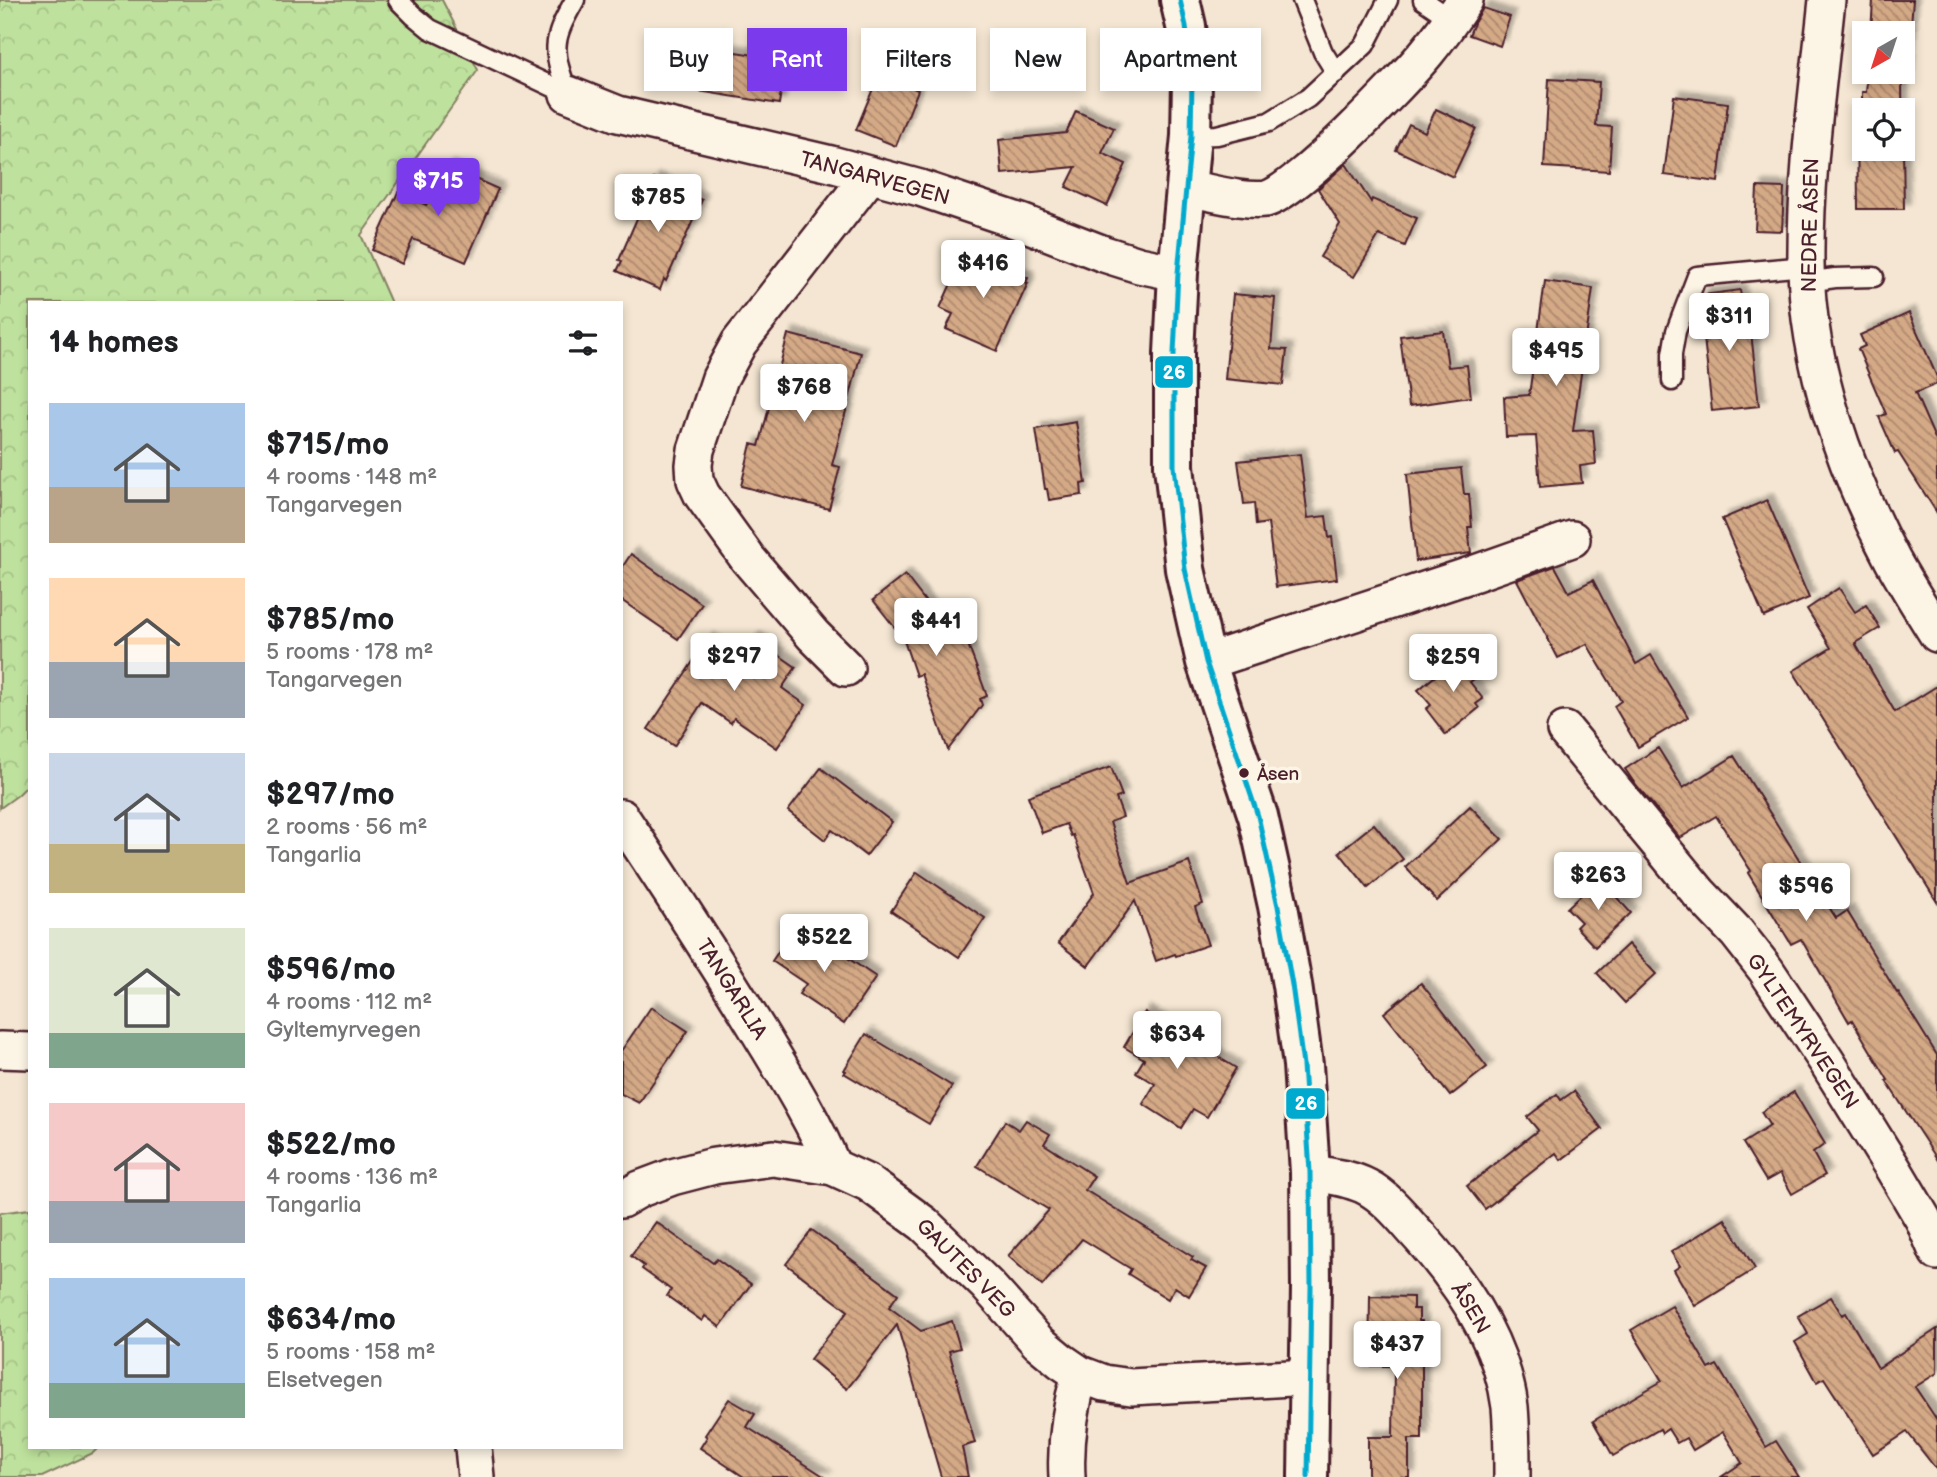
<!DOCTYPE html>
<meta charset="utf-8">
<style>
body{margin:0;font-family:"Balsamiq Sans",sans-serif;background:#f6f6f6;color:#202124;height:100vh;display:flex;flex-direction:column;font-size:26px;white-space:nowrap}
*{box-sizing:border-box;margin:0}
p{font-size:23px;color:#757577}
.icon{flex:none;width:38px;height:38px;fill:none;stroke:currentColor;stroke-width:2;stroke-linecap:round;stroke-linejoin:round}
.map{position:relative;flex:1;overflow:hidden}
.drawer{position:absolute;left:28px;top:301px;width:595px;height:1148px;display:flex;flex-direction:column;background:#fff;border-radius:0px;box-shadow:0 4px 10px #0003}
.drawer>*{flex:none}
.banner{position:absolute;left:644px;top:28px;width:665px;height:63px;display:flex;gap:14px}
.needle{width:46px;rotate:219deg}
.fabs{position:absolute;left:1852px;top:21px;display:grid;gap:14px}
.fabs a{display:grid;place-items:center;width:63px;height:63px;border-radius:0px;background:#fff;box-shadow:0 4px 10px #0003;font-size:35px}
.price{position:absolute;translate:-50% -60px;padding:0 16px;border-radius:7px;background:#fff;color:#222;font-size:23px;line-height:46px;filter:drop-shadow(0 2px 4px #0008)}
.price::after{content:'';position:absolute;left:50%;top:42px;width:21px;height:16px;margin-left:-10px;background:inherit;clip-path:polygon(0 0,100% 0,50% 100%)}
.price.on{background:#7c3aed;color:#fff}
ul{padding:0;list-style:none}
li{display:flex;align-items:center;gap:21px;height:175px;padding:0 21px}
li span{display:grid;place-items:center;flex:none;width:196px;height:140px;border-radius:0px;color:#555}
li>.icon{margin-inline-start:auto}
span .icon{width:84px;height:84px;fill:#fffc;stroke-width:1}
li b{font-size:30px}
h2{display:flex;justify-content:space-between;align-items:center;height:84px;padding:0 21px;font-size:30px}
.tag{padding:0 24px;border-radius:0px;background:#fff;box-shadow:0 4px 10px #0003;font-size:24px;line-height:63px}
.tag.on{background:#7c3aed;color:#fff}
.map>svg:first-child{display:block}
.forest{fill:url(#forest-crowns);stroke:#848064;stroke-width:2}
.building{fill:url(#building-back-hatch);stroke:#4a1f2b;stroke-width:2;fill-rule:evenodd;filter:url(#shadow)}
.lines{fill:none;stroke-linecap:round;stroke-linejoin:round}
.service-casing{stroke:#4a1f2b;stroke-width:23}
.minor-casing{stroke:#4a1f2b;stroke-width:40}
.secondary-casing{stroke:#4a1f2b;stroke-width:44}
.service{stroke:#fcf5e5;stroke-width:18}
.minor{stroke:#fcf5e5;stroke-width:35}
.secondary{stroke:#fcf5e5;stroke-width:38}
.bus-1-casing{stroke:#fcf5e5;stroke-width:10}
.bus-1{stroke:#00a9ce;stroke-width:5}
.bus-dot{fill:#4a1f2b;stroke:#fcf5e5;stroke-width:2.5}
.labels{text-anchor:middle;stroke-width:7;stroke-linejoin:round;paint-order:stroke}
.bus-label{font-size:19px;fill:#4a1f2b;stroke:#fcf5e5;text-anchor:start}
.street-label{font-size:21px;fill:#4a1f2b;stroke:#fcf5e5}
.line-badge{stroke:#fcf5e5;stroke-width:2.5}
.badge-label{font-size:19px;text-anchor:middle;font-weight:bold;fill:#fff}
</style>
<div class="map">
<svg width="1937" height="1477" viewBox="0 0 1937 1477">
<defs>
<pattern id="forest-crowns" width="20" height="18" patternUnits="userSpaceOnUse" patternTransform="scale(1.75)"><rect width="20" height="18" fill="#bee29d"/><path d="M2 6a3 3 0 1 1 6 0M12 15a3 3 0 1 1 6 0" fill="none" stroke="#a5c187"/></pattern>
<pattern id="building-back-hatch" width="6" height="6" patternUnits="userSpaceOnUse" patternTransform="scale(1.75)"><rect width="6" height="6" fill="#d4a986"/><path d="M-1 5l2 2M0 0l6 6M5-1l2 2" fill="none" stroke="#ae896e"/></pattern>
<filter id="shadow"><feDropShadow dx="6" dy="-6" stdDeviation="2" flood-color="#0004"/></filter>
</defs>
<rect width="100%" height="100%" fill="#f4e6d2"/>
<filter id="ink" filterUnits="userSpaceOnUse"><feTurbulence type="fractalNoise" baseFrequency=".0143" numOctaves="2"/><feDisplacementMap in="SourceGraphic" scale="14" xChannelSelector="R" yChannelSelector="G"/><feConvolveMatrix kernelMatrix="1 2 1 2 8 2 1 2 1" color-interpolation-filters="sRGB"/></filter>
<g filter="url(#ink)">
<!-- forest -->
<g class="forest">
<path d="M0,0h442l36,70 -117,165 30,68h-361v480l-12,12 -18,13z"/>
<path d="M30,1209v238h69l-6,6 -51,24h-42v-264z"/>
</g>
<!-- building -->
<g class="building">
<path d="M1873,0h40l-7,84 -4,-1 2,126h-46l-1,-90 5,-1v-26h4l2,-20h34v-39h-31zM1864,110h38v39h-38z"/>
<path d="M1483,8l27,9 -10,29 -31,-11 5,-12z"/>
<path d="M680,43l87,14 -1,5 19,3 -6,39 -106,-17z"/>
<path d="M879,74l39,16 -22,56 -40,-16z"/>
<path d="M1549,79l50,3 -3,44 16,1 -3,44 -65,-4z"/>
<path d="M1674,96l54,7 -10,79 -54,-7z"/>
<path d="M1436,109l40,19 -23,49 -57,-27 13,-26 16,8z"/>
<path d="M1076,111l38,17 -12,25 24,11 -19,42 -41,-19 10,-20 -74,7 -3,-34 67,-7z"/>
<path d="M1346,164l25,38 1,-3 45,19 -12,28 -26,-11 -25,42 -34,-20 20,-33 -22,-35z"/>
<path d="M448,167l50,22 -32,73 -53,-23 -11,25 -30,-14 26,-58 28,13 14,-30 4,2z"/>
<path d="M654,179l48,21 -36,81 -2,-2 -4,11 -43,-19 5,-10 -3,-1z"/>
<path d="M1757,187l27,1 -2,43 -27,-1z"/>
<path d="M966,250l62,28 -2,5h2l-31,68 -51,-22 7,-15 -13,-6z"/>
<path d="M1545,281l48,7 -20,143 20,-1 3,34 -16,2 2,17 -42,4 -4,-51 -30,1 -2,-40 25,-2z"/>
<path d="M1740,290l6,43 5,-1 8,74 -47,5 -8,-73 3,-1 -5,-42z"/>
<path d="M1233,294l42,4 -4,51 16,1 -4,35 -58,-6z"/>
<path d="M1909,313l28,64v7l-22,9 22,50v70l-39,-61 -3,1 -16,-36 7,-3 -28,-65 7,-3 -5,-11z"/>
<path d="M1443,331l5,36 19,-2 4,32 -62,9 -9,-70z"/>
<path d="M788,334l73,19 -29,112 8,2 -11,42 -88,-23 10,-42 8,2z"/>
<path d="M1076,422l10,61 -5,1 1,11 -33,5 -2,-11h-2l-9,-60z"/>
<path d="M1300,454l8,64 18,-2 3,22 3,-1 5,42 -61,8 -8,-64 -12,2 -2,-22 -10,1 -6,-43z"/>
<path d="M1461,468l3,26h5l3,33h-4l3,26 -55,8 -9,-87z"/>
<path d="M1767,500l42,98 -45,19 -42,-98z"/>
<path d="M631,554l71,50 -24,35 -57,-39v-31z"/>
<path d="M1555,566l14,26 24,-12 43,84 15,-9 37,62 -50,30 -24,-41 7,-5 -34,-57 -29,14 -41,-78z"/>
<path d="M905,575l41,53 14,-5 27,73 -7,3 2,6 -34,45 -27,-76 -5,2 -13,-38 -30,-38z"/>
<path d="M1839,588l16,24 11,-7 14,23 -25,15 40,69 42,-26v216l-144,-231 38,-23 -24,-39z"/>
<path d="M754,638l42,29 -14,21 24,17 -29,43 -43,-30 -3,5 -29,-20 -28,43 -26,-17 60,-90 31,20z"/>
<path d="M1465,652l17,21 -12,9 13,17 -7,5 3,4 -33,27 -20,-26 5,-4 -13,-15z"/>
<path d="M1658,748l25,40 51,-32 102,162 11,-7 50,82 1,-1 39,63v104l-51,-78 2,-1 -36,-60 -3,2 -48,-83 -10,5 -43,-71 3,-2 -35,-55 -36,22 -47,-57 -8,-12z"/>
<path d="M1111,767l11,29 -6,2 7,19 -13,5 20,61 59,-21 14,42 -8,3 13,38 -32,11 -1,-2 -19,7 -21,-60 -47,65 -30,-23 36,-50 -21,-58 -2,1 -5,-12 -24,9 -14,-37z"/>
<path d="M821,768l71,54 -26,34 -34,-26 -7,10 -37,-29z"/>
<path d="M1470,806l32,33 -65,62 -32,-34z"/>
<path d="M1374,824l29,35 -35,29 -29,-36z"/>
<path d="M917,872l68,46 -26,39 -68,-46z"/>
<path d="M1599,878l32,35 -36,34 -19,-20 5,-5 -14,-14z"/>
<path d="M797,924l79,53 -32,47 -45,-30 7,-10 -34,-23z"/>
<path d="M1628,944l28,30 -31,29 -28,-30z"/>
<path d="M1421,983l66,84 -37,29 -66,-83z"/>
<path d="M651,1007l37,24 -49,72 -18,-9v-43z"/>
<path d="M1145,1012l91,56 -29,49 -14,-8 -12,19 -38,-24 12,-20 -19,-12 8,-13 -20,-12z"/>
<path d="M866,1034l86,52 -23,38 -85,-51 2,-2 -2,-1z"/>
<path d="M1574,1091l28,38 -41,31 -5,-7 -71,56 -18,-23 71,-56 -11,-13 30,-23 4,6z"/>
<path d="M1794,1092l31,52 -12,9 12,22 -33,19 -12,-21 -14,8 -23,-38 27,-17 -9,-14z"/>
<path d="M1026,1120l24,14 -6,10 50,32 -9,14 108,67 -2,3 15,8 -17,28 -14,-9 -7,12 -40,-25 3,-5 -49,-30 -40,47 -34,-30 41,-46 -72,-44 28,-45 14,9z"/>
<path d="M1725,1219l30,50 -60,37 -21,-36 6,-4 -9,-14z"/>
<path d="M656,1222l57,41 4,-4 34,25 -31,43 -15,-11 -3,5 -35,-25 4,-6 -29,-21 2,-3 -13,-10z"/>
<path d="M812,1230l86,64 -9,13 32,24 31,-10 8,27 -11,3 26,92 -13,4 6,30h-27l-44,-152 -50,64 -37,-30 38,-48 -62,-47z"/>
<path d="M1370,1296l43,1v12h6v12h3v118h-13v38h-41v-40h25l1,-71h-25z"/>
<path d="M1831,1297l11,18 4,-2 32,55 59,-39v44l-22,14 22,33v50l-30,-38 -34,22 -49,-76 -7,4 -22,-40 13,-8 -10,-18z"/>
<path d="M1672,1306l37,63 8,-4 49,82 10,-6 23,36h-78l21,-14 -19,-31 -30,18 -7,-12 -9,5 -9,-14 -6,4 -2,-4 -47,27 -20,-35 69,-40 -31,-51z"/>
<path d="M729,1399l26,15 -8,13 78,50h-81l-44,-29 7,-11 -2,-2z"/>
</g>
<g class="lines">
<defs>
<g id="service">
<path d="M398,0l15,15 17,14 138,65"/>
<path d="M1302,0l21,52 13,21"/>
<path d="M1423,0l28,19"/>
<path d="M568,94c-16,-45 -17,-52 7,-94"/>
<path d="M1191,136l26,-1 52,-13 39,-24 57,-53 23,-45"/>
<path d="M1807,282l28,-4 39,-1"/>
<path d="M1672,381v-27l4,-23 21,-55 109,-10"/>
</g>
<g id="minor">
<path d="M1827,0c-9,88 -22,175 -21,264 1,101 40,209 87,297 14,25 29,49 44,73"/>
<path d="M568,94l50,20 213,50 89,24 101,34 83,32 35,11 39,8"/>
<path d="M1186,188c24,4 57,14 80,11 28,-5 139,-120 161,-147 14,-17 26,-34 38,-52"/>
<path d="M1206,662l261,-86 105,-37"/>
<path d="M846,668l-33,-33 -65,-76 -46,-64 -7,-15 -1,-15 2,-15 24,-72 19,-35 131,-168"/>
<path d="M1565,730l134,163 38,40 29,37 61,92 67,108 29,49 14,33"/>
<path d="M621,817c47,70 93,141 137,213 27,45 55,89 75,137"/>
<path d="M0,1050l30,1"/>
<path d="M1310,1172c19,4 40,6 57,15 20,10 39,35 54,51 42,47 81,105 89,169 2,23 2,47 2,70"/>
<path d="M621,1200l19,-11 32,-12 42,-11 59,-8 60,9 35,16 56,41 63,61 51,57 23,19 19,13 24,9 27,4 178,-10"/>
<path d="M473,1447l3,30"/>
<path d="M1067,1477c-2,-36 3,-69 13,-103"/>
</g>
<path id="secondary" d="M1180,0l6,26 6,54 -1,56 -13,137 -4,80v113l11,103 21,93 52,154 20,90 14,79 11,80 7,107 1,115 -3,190"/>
</defs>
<!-- service casing -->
<use href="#service" class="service-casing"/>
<!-- minor casing -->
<use href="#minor" class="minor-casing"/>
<!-- secondary casing -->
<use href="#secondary" class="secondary-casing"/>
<!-- service -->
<use href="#service" class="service"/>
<!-- minor -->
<use href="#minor" class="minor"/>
<!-- secondary -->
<use href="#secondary" class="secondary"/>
<defs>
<path id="bus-1" d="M1180,0l6,26 6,54 -1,56 -13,137 -4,80v113l11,103 21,93 52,154 20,90 14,79 11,80 7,107 1,115 -3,190"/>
</defs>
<!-- bus-1 casing -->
<use href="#bus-1" class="bus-1-casing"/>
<!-- bus-1 -->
<use href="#bus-1" class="bus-1"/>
</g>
</g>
<!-- markers -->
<circle class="bus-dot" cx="1244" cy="773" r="6"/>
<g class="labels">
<!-- bus labels -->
<g class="bus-label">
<text x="1257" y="780">Åsen</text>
</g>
<!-- street labels -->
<g class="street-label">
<text transform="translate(875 178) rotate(15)" y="7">TANGARVEGEN</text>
<text transform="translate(1810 225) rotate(-89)" y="7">NEDRE ÅSEN</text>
<text transform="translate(732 989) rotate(58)" y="7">TANGARLIA</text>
<text transform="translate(1803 1031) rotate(56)" y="7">GYLTEMYRVEGEN</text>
<text transform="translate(966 1268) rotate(45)" y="7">GAUTES VEG</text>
<text transform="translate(1471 1308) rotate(59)" y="7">ÅSEN</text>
</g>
</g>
<g class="line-badge">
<rect x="1154" y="355" width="40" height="34" rx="7" fill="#00a9ce"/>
<rect x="1285" y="1087" width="41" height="33" rx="7" fill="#00a9ce"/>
</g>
<g class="badge-label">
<text x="1174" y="379">26</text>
<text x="1306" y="1110">26</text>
</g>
</svg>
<div class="fabs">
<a><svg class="needle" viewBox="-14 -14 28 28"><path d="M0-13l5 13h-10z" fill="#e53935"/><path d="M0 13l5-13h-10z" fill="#757577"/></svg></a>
<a><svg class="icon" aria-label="locate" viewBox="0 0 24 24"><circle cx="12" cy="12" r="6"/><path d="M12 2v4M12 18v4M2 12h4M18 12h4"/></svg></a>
</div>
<b class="price on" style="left:438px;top:218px">$715</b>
<b class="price" style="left:658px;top:234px">$785</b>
<b class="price" style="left:983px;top:300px">$416</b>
<b class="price" style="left:1729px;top:353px">$311</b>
<b class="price" style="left:1556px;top:388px">$495</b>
<b class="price" style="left:804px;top:424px">$768</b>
<b class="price" style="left:936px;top:658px">$441</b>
<b class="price" style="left:734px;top:693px">$297</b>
<b class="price" style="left:1453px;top:694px">$259</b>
<b class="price" style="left:1598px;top:912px">$263</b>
<b class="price" style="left:1806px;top:923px">$596</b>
<b class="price" style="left:824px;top:974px">$522</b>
<b class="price" style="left:1177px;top:1071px">$634</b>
<b class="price" style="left:1397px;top:1381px">$437</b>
<div class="banner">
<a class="tag">Buy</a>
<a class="tag on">Rent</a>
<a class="tag">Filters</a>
<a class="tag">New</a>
<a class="tag">Apartment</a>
</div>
<section class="drawer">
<h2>14 homes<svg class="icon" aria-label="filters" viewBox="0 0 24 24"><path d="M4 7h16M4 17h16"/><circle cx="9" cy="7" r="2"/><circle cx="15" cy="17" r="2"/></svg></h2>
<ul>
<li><span style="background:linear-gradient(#a9c7e8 60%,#b9a48a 0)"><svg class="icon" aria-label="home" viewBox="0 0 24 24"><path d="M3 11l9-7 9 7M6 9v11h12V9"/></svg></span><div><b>$715/mo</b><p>4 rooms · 148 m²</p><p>Tangarvegen</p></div></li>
<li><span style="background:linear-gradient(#ffd9b3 60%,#9aa5b1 0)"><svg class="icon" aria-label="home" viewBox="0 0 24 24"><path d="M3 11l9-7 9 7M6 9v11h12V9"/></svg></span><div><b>$785/mo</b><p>5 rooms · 178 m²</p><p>Tangarvegen</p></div></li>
<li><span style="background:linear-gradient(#c9d6e8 65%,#c2b280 0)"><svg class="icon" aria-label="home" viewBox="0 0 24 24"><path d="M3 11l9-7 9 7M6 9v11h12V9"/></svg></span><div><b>$297/mo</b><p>2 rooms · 56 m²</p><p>Tangarlia</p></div></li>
<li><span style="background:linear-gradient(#dfe7d0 75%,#7fa58c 0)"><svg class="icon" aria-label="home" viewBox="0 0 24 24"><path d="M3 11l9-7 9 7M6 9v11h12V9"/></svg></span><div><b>$596/mo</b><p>4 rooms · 112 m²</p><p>Gyltemyrvegen</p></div></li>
<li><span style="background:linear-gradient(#f6c9c9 70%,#9aa5b1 0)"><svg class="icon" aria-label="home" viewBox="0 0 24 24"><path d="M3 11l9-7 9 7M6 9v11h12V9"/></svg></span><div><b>$522/mo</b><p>4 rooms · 136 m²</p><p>Tangarlia</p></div></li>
<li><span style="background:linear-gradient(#a9c7e8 75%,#7fa58c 0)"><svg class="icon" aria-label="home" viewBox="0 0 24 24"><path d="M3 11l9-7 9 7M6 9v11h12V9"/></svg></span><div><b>$634/mo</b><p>5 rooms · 158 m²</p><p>Elsetvegen</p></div></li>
</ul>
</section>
</div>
